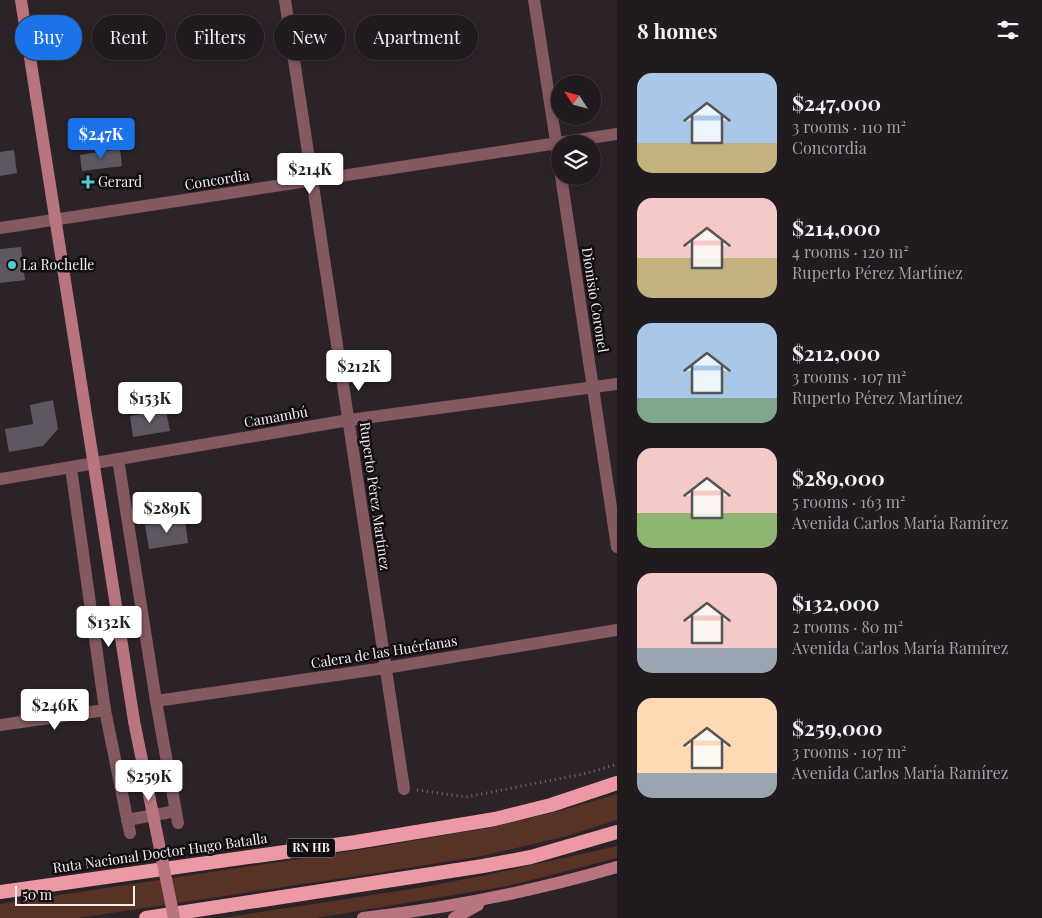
<!DOCTYPE html>
<meta charset="utf-8">
<style>
body{margin:0;font-family:"Playfair Display",serif;background:#2d272c;color:#f1f3f6;height:100vh;display:flex;flex-direction:column;font-size:19px;white-space:nowrap}
*{box-sizing:border-box;margin:0}
p{font-size:16px;color:#a2a1a4}
.icon{flex:none;width:28px;height:28px;fill:none;stroke:currentColor;stroke-width:2;stroke-linecap:round;stroke-linejoin:round}
.map{position:relative;flex:1;overflow:hidden}
.drawer{display:flex;flex-direction:column;background:#211a1f;width:425px}
.drawer>*{flex:none}
.banner{position:absolute;left:15px;top:15px;width:475px;height:45px;display:flex;gap:10px}
.needle{width:32px;rotate:306deg}
.fabs{position:absolute;left:551px;top:75px;display:grid;gap:10px}
.fabs a{display:grid;place-items:center;width:50px;height:50px;border-radius:50%;background:#211a1f;box-shadow:0 2px 8px #0003,0 0 0 1px #3e383d;font-size:25px}
.scale{position:absolute;left:15px;bottom:12px;width:120px;box-sizing:border-box;padding-left:5px;border:2px solid #f4eef1;border-top:0;font-size:14px;line-height:18px;white-space:nowrap;color:#f4eef1;-webkit-text-stroke:4px #120e10;paint-order:stroke}
.price{position:absolute;translate:-50% -42px;padding:0 11px;border-radius:5px;background:#fff;color:#222;font-size:16px;line-height:32px;filter:drop-shadow(0 1px 2px #0008)}
.price::after{content:'';position:absolute;left:50%;top:30px;width:15px;height:11px;margin-left:-8px;background:inherit;clip-path:polygon(0 0,100% 0,50% 100%)}
.price.active{background:#1a73e8;color:#fff}
ul{padding:0;list-style:none}
li{display:flex;align-items:center;gap:15px;height:125px;padding:0 20px}
li span{display:grid;place-items:center;flex:none;width:140px;height:100px;border-radius:15px;color:#555}
li>.icon{margin-inline-start:auto}
span .icon{width:60px;height:60px;fill:#fffc;stroke-width:1}
li b{font-size:21px}
h2{display:flex;justify-content:space-between;align-items:center;height:60px;padding:0 20px;font-size:21px}
.chip{padding:0 18px;border-radius:22px;background:#211a1f;box-shadow:0 2px 8px #0003,0 0 0 1px #3e383d;font-size:18px;line-height:45px}
.chip.active{background:#1a73e8;color:#fff}
main{display:flex;flex:1;min-height:0}
.map>svg:first-child{display:block}
.green{fill:#563227}
.building{fill:#5e5761}
.lines{fill:none;stroke-linecap:round;stroke-linejoin:round}
.path{stroke:#746d71;stroke-width:3;stroke-dasharray:1 4;stroke-linecap:butt}
.minor{stroke:#84595f;stroke-width:12}
.tertiary{stroke:#84595f;stroke-width:12}
.secondary{stroke:#b8757f;stroke-width:12}
.trunk{stroke:#ed98a5;stroke-width:14}
.secondary-bridge{stroke:#b8757f;stroke-width:12}
.poi-dot{fill:#52cbd7;stroke:#120e10;stroke-width:2}
.labels{text-anchor:middle;stroke-width:5;stroke-linejoin:round;paint-order:stroke}
.shield{fill:#120e10;stroke:#b0abae;stroke-width:1}
.shield-label{font-size:12px;font-weight:bold;fill:#f4eef1}
.street-label{font-size:14px;fill:#f4eef1;stroke:#120e10}
.poi-label{font-size:14px;fill:#f4eef1;stroke:#120e10;text-anchor:start}
</style>
<main>
<div class="map">
<svg width="617" height="918" viewBox="0 0 617 918">
<rect width="100%" height="100%" fill="#2c2329"/>
<!-- green -->
<g class="green">
<path d="M617,794v26l-50,16 -85,20 -99,16 -305,46h-78v-14l371,-56 122,-21 66,-16z"/>
<path d="M617,846v12l-109,28 -192,32h-94l202,-31 67,-13z"/>
</g>
<!-- building -->
<g class="building">
<path d="M120,149l2,17 -40,5 -2,-16z"/>
<path d="M14,150l3,23 -17,3v-24z"/>
<path d="M21,247l4,33 -25,3v-34z"/>
<path d="M53,400l5,29 -15,17 -34,6 -4,-23 28,-5 -3,-19z"/>
<path d="M166,410l4,21 -37,6 -3,-21z"/>
<path d="M185,519l3,24 -39,6 -4,-24z"/>
</g>
<g class="lines">
<!-- path -->
<path class="path" d="M417,790l49,7 122,-24 29,-9"/>
<!-- minor -->
<g class="minor">
<path d="M285,0l119,789"/>
<path d="M534,0l26,167"/>
<path d="M561,176l56,371"/>
<path d="M0,228l617,-94"/>
<path d="M118,459l38,242 22,122"/>
<path d="M71,468l34,242 25,123"/>
<path d="M0,479l95,-16"/>
<path d="M156,701l229,-33 232,-38"/>
<path d="M0,725l105,-15"/>
<path d="M127,820l49,-9"/>
</g>
<!-- tertiary -->
<path class="tertiary" d="M95,463l254,-43 268,-36"/>
<!-- secondary -->
<g class="secondary">
<path d="M21,0l113,721"/>
<path d="M363,918c86,-10 171,-27 254,-51"/>
<path d="M454,918l24,-13"/>
</g>
<!-- trunk -->
<g class="trunk">
<path d="M0,892l356,-50 139,-23 56,-14 66,-22"/>
<path d="M146,918l337,-52 48,-9 86,-25"/>
</g>
<!-- secondary-bridge -->
<path class="secondary-bridge" d="M134,721l40,197"/>
</g>
<!-- markers -->
<g class="poi-dot">
<path d="M85.5 174.5h5v5h5v5h-5v5h-5v-5h-5v-5h5z"/>
<circle cx="12" cy="265" r="5"/>
</g>
<g class="labels">
<!-- shield labels -->
<rect class="shield" x="287" y="838.5" width="48" height="19" rx="4"/>
<g class="shield-label">
<text x="311" y="852">RN HB</text>
</g>
<!-- street labels -->
<g class="street-label">
<text transform="translate(217 180) rotate(-9)" y="5">Concordia</text>
<text transform="translate(595 300) rotate(81)" y="5">Dionisio Coronel</text>
<text transform="translate(276 417) rotate(-10)" y="5">Camambú</text>
<text transform="translate(375 496) rotate(82)" y="5">Ruperto Pérez Martínez</text>
<text transform="translate(384 652) rotate(-9)" y="5">Calera de las Huérfanas</text>
<text transform="translate(160 853) rotate(-8)" y="5">Ruta Nacional Doctor Hugo Batalla</text>
</g>
<!-- poi labels -->
<g class="poi-label">
<text x="98" y="187">Gerard</text>
<text x="22" y="270">La Rochelle</text>
</g>
</g>
</svg>
<div class="fabs">
<a><svg class="needle" viewBox="-14 -14 28 28"><path d="M0-13l5 13h-10z" fill="#e53935"/><path d="M0 13l5-13h-10z" fill="#a2a1a4"/></svg></a>
<a><svg class="icon" aria-label="layers" viewBox="0 0 24 24"><path d="M12 4l9 5-9 5-9-5zM3 14l9 5 9-5"/></svg></a>
</div>
<div class="scale">50 m</div>
<b class="price active" style="left:101px;top:160px">$247K</b>
<b class="price" style="left:310px;top:195px">$214K</b>
<b class="price" style="left:359px;top:392px">$212K</b>
<b class="price" style="left:150px;top:424px">$153K</b>
<b class="price" style="left:167px;top:534px">$289K</b>
<b class="price" style="left:109px;top:648px">$132K</b>
<b class="price" style="left:55px;top:731px">$246K</b>
<b class="price" style="left:149px;top:802px">$259K</b>
<div class="banner">
<a class="chip active">Buy</a>
<a class="chip">Rent</a>
<a class="chip">Filters</a>
<a class="chip">New</a>
<a class="chip">Apartment</a>
</div>
</div>
<section class="drawer">
<h2>8 homes<svg class="icon" aria-label="filters" viewBox="0 0 24 24"><path d="M4 7h16M4 17h16"/><circle cx="9" cy="7" r="2"/><circle cx="15" cy="17" r="2"/></svg></h2>
<ul>
<li><span style="background:linear-gradient(#a9c7e8 70%,#c2b280 0)"><svg class="icon" aria-label="home" viewBox="0 0 24 24"><path d="M3 11l9-7 9 7M6 9v11h12V9"/></svg></span><div><b>$247,000</b><p>3 rooms · 110 m²</p><p>Concordia</p></div></li>
<li><span style="background:linear-gradient(#f6c9c9 60%,#c2b280 0)"><svg class="icon" aria-label="home" viewBox="0 0 24 24"><path d="M3 11l9-7 9 7M6 9v11h12V9"/></svg></span><div><b>$214,000</b><p>4 rooms · 120 m²</p><p>Ruperto Pérez Martínez</p></div></li>
<li><span style="background:linear-gradient(#a9c7e8 75%,#7fa58c 0)"><svg class="icon" aria-label="home" viewBox="0 0 24 24"><path d="M3 11l9-7 9 7M6 9v11h12V9"/></svg></span><div><b>$212,000</b><p>3 rooms · 107 m²</p><p>Ruperto Pérez Martínez</p></div></li>
<li><span style="background:linear-gradient(#f6c9c9 65%,#8fb573 0)"><svg class="icon" aria-label="home" viewBox="0 0 24 24"><path d="M3 11l9-7 9 7M6 9v11h12V9"/></svg></span><div><b>$289,000</b><p>5 rooms · 163 m²</p><p>Avenida Carlos María Ramírez</p></div></li>
<li><span style="background:linear-gradient(#f6c9c9 75%,#9aa5b1 0)"><svg class="icon" aria-label="home" viewBox="0 0 24 24"><path d="M3 11l9-7 9 7M6 9v11h12V9"/></svg></span><div><b>$132,000</b><p>2 rooms · 80 m²</p><p>Avenida Carlos María Ramírez</p></div></li>
<li><span style="background:linear-gradient(#ffd9b3 75%,#9aa5b1 0)"><svg class="icon" aria-label="home" viewBox="0 0 24 24"><path d="M3 11l9-7 9 7M6 9v11h12V9"/></svg></span><div><b>$259,000</b><p>3 rooms · 107 m²</p><p>Avenida Carlos María Ramírez</p></div></li>
</ul>
</section>
</main>
